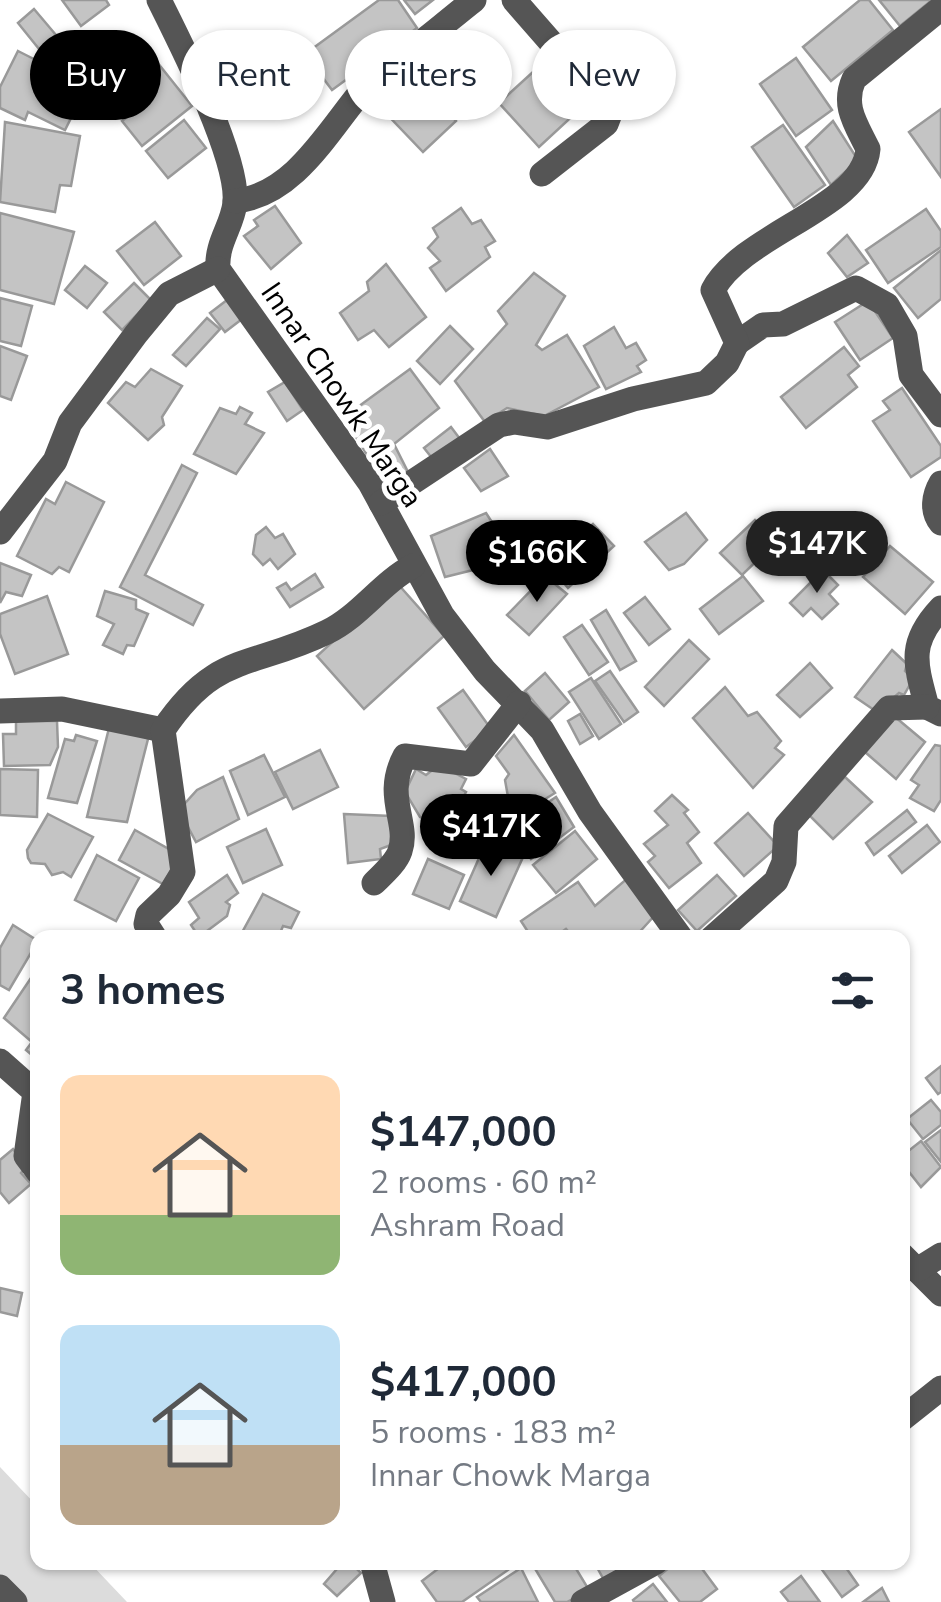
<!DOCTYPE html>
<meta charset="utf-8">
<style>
body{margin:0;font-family:"Nunito Sans",sans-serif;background:#f6f6f7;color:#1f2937;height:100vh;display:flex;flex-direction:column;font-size:38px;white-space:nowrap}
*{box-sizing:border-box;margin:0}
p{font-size:32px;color:#747a83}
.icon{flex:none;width:55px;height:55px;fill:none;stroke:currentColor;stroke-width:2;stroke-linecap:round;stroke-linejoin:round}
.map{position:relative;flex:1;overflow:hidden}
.sheet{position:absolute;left:30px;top:930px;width:880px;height:640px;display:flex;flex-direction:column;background:#fff;border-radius:20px;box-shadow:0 2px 8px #0004}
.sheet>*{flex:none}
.guide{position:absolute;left:30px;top:30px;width:882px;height:90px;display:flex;gap:20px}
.price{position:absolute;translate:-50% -85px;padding:0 22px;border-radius:35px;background:#000;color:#fff;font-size:32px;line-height:65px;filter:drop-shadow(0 2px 5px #0008)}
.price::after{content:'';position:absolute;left:50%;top:60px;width:30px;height:22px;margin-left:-15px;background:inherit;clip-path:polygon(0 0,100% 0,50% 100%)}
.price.selected{background:#222;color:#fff}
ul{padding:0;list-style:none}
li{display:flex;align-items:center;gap:30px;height:250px;padding:0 30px}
li span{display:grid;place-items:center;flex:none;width:280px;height:200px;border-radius:20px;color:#555}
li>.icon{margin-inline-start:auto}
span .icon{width:120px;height:120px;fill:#fffc;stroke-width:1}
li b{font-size:42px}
h2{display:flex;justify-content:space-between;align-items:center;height:120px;padding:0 30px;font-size:42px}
.chip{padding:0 35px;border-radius:45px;background:#fff;box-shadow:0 2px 8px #0004;font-size:35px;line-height:90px}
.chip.selected{background:#000;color:#fff}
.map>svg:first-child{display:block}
.green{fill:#dcdcdc}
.building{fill:#c4c4c4;stroke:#999;stroke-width:2.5}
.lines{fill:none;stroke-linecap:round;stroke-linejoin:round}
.minor{stroke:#555;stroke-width:25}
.labels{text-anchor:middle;stroke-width:10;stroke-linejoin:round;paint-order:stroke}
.street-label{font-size:30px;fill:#000;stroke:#fff}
</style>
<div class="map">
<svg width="941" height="1602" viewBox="0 0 941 1602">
<rect width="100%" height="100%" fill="#fff"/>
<!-- green -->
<path class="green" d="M0,1467l37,39 1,56 52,1 37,39h-127z"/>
<!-- building -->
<g class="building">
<path d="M62,0h44l3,5 -28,21z"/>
<path d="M379,0h19l19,28 -85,62 -27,-36z"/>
<path d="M404,0h29l-18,14z"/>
<path d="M860,0h9l24,30 -62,51 -28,-34z"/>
<path d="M879,0h53l-32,26z"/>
<path d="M34,9l22,26 -17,14 -21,-26z"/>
<path d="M18,51l69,35 -22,44 -37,-18 -3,8 -25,-12v-21z"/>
<path d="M796,58l36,52 -36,26 -36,-52z"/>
<path d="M157,62l35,44 -50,40 -20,-25 24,-19 -15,-18z"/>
<path d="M534,71l16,17 18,-16 24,26 -53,49 -40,-44z"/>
<path d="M412,75l44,46 -33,31 -44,-46z"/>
<path d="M941,109v68l-32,-45z"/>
<path d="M184,120l22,28 -38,30 -22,-27z"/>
<path d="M833,121l25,39 -27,25 -25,-38z"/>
<path d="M5,122l75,14 -9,50 -11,-1 -5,27 -55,-10z"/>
<path d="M783,125l42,60 -31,22 -42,-60z"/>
<path d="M275,206l26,37 -30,26 -27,-33 14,-10 -4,-6z"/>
<path d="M461,208l11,16 9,-4 14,21 -10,6 5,10 -44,34 -16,-23 10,-7 -12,-13 10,-11 -5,-9z"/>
<path d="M926,209l15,22v16l-53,36 -22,-33z"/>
<path d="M0,213l74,19 -20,72 -54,-14z"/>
<path d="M155,222l26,34 -37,29 -27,-34z"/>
<path d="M847,235l21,28 -21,14 -19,-24z"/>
<path d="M941,250v49l-23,19 -24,-30z"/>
<path d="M386,264l40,53 -37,30 -15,-17 -16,10 -18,-27 29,-22 -2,-9z"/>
<path d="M85,266l22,17 -20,25 -22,-18z"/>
<path d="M534,273l31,23 -29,49 6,5 25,-15 32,52 -55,29 -37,-8 -22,14 -30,-41 52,-57 -9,-13z"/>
<path d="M134,283l17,17 -29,30 -18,-18z"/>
<path d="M0,298l32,8 -11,40 -21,-5z"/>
<path d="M227,300l15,19 -17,13 -15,-19z"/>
<path d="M868,301l25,37 -33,22 -25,-38z"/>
<path d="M207,318l13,11 -34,37 -13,-11z"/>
<path d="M450,326l23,23 -33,35 -23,-23z"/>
<path d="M614,327l12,21 10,-5 10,17 -9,6 4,6 -35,17 -22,-43z"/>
<path d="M0,346l27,10 -16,44 -11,-4z"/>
<path d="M844,347l15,19 -11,9 9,12 -51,41 -25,-31z"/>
<path d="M151,369l31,17 -20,31 2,8 -16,15 -40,-37 18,-21 9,5z"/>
<path d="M410,369l29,39 -45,36 14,28 -24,11 -40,-66z"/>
<path d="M285,382l18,28 -16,11 -19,-29z"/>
<path d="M902,388l39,58v11l-30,20 -38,-56 17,-11 -7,-9z"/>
<path d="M240,407l12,6 -7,11 19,9 -28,41 -42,-20 26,-46 16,6z"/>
<path d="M451,427l12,16 -27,20 -12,-15z"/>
<path d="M490,449l18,27 -27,15 -17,-23z"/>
<path d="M182,465l15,8 -52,102 58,30 -10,20 -73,-38z"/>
<path d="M66,482l38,20 -35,70 -10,-5 -7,7 -35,-18 29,-57 9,5z"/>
<path d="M486,513l13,20 -10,15 -11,7 3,13 -36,9 -14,-41z"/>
<path d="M686,513l21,27 -23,24 -15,6 -24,-28z"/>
<path d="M755,520l21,22 -34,33 -22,-22z"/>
<path d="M593,524l21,22 -46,42 -20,-24z"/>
<path d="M266,527l9,11 8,-4 12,20 -17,15 -8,-10 -7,6 -10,-11 3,-19z"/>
<path d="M890,546l43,36 -28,32 -42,-37z"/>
<path d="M0,563l31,12 -9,21 -16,-4 -6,11z"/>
<path d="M823,570l15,15 -9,9 9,10 -16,15 -11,-11 -8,8 -13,-13z"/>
<path d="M315,574l8,13 -33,20 -13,-19 9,-5 5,7z"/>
<path d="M545,576l22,18 -38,41 -22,-20z"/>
<path d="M743,576l20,25 -44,33 -19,-25z"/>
<path d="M397,583l47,53 -80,73 -47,-53z"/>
<path d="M105,591l31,9v9l12,5 -14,32 -7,-1 -4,9 -20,-9 11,-21 -17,-8z"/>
<path d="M47,596l21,58 -53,20 -15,-40v-20z"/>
<path d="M645,597l25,32 -21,16 -25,-32z"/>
<path d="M606,610l30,51 -16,9 -29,-50z"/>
<path d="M582,625l26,37 -19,13 -25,-38z"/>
<path d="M689,640l20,19 -45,47 -19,-19z"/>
<path d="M892,650l15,14 -2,7 8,8 -9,16 -5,-2 -22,19 -22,-15z"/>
<path d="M810,663l22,25 -32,29 -23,-22z"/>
<path d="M610,671l28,41 -14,10 -29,-41z"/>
<path d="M545,673l24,29 -20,18 -24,-29z"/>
<path d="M591,678l30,46 -22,15 -30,-47z"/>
<path d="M725,687l23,29 9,-4 24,29 -6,7 9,7 -31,33 -60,-70z"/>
<path d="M463,690l28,39 -25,18 -28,-39z"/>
<path d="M580,714l13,22 -13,8 -12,-23z"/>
<path d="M894,716l31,26 -29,37 -31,-27z"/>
<path d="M16,721h41l1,26 -8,18 -46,1 -1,-32h13z"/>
<path d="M110,724l39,11 -22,87 -40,-5z"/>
<path d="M76,735l21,6 -20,62 -29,-5 17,-59 9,2z"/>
<path d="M514,735l41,58 -43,26 -7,-39 4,-6 -13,-18z"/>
<path d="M935,745l6,1v54l-7,11 -24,-13 9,-13 -8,-5z"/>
<path d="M320,750l18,37 -45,22 -18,-37z"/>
<path d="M264,755l21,42 -37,18 -18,-44z"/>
<path d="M439,765l27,14 -5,10 5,3 -11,20 -5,-2 -7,18 -23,-11 -15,-25 11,-23 10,6z"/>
<path d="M0,769l38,1 -1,47 -37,-2z"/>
<path d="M223,777l16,42 -43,23 -17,-32 18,-20z"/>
<path d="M845,777l27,25 -39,37 -24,-24z"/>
<path d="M672,795l16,15 -4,3 15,19 -12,11 14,20 -32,25 -21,-26 7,-6 -11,-12 24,-19 -13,-14z"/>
<path d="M556,797l18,30 -43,32 -22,-30z"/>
<path d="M907,810l9,12 -42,33 -8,-12z"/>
<path d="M748,813l30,33 -34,30 -29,-33z"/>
<path d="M48,814l45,23 -22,40 -8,-5 -11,3 -7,-11 -14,-1 -3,-5 -1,-8z"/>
<path d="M344,814l47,2v29l-11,4 1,10 -33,4z"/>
<path d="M927,825l13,17 -38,31 -13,-17z"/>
<path d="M266,829l16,36 -39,18 -16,-36z"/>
<path d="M135,830l39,22 -3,19 -8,13 -44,-24z"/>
<path d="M575,831l22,28 -41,34 -23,-28z"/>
<path d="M487,840l36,17 -27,60 -36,-16z"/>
<path d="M97,855l42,23 -23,43 -41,-21z"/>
<path d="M428,859l36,16 -15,34 -36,-15z"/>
<path d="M227,875l11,18 -12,9 4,3 -3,11 -28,21 -8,-12 8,-7 -10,-16z"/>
<path d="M717,875l19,21 -39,35 -19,-21z"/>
<path d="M629,877l27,37 -22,24h-60l-8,-9 -13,9h-21l-11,-17 57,-39 17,24z"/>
<path d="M263,894l36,18 -8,16 -8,-2 -5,12h-39z"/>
<path d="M13,925l25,16 -29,49 -9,-5v-37z"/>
<path d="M35,972l3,2v86l-12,-10 6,-8 -28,-24z"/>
<path d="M941,1066v26l-3,2 -12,-16z"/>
<path d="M931,1100l10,12v13l-18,14 -16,-20z"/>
<path d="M941,1130v32l-16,-20z"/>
<path d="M921,1141l20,26 -20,20 -19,-24v-7z"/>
<path d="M13,1149l13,18 -5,6 10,11 -22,19 -9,-11v-32z"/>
<path d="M0,1288l22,5 -5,23 -17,-4z"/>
<path d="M343,1562h7l11,11 -24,23 -13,-12z"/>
<path d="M447,1562h56l5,8 -46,32h-25l-15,-21z"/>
<path d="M531,1562h41l17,28 -22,12h-12z"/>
<path d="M594,1562h37l-27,18z"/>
<path d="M676,1562h21l20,27 -17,13h-20l-21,-26z"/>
<path d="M826,1562h16l16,23 -16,12 -22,-30z"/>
<path d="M521,1568l17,34h-57l-4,-5z"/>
<path d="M801,1576l19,26h-31l-8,-10z"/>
<path d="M653,1584l14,18h-33l-1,-2z"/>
<path d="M882,1588l7,14h-26z"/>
</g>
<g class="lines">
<!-- minor -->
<g class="minor">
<path d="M159,0c21,42 80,158 76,203 -3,24 -19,40 -17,66l152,214 72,132 43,56 57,59 48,82 91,126"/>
<path d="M514,0l97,111 -5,13 -64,50"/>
<path d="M235,201c67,-6 102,-89 146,-132 7,-7 17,-10 26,-16 23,-16 45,-36 67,-53"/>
<path d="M737,343l26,-18 20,-1 73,-36 31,17 18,31 6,39 30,40"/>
<path d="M941,483c-7,12 -10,28 0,40"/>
<path d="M381,503l118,-78 15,-3 33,5 86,-28 73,-16 21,-20 10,-20 -24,-53c30,-57 150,-82 155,-141 -12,-25 -26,-43 -14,-70l87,-71"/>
<path d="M0,532l55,-71 15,-38 66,-89 33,-40 49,-25"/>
<path d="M941,608c-33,35 -26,55 -14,99l14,7"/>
<path d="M0,711l62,-2 101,21"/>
<path d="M374,883c9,-9 22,-20 26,-32 10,-28 -17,-54 5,-95l66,8 48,-61"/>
<path d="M155,938l-9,-14 2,-9 21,-20 14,-23 -20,-142c53,-79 88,-61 164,-98 33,-16 54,-49 86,-66"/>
<path d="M712,938l64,-57 8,-19 2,-36 103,-118 38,-1"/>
<path d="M0,1061l35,31 -9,64 12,16"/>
<path d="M902,1255l39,39"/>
<path d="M917,1270l24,-15"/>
<path d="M902,1419l39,-31"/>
<path d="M372,1562l11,40"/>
<path d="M0,1587l15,15"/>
<path d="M583,1602l73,-40"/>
</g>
</g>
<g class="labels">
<!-- street labels -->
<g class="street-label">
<text transform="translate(342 395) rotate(56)" y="10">Innar Chowk Marga</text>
</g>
</g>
</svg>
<b class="price selected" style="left:817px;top:596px">$147K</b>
<b class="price" style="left:537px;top:605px">$166K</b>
<b class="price" style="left:491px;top:879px">$417K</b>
<div class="guide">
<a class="chip selected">Buy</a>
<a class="chip">Rent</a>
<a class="chip">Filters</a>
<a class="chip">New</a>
</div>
<section class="sheet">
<h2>3 homes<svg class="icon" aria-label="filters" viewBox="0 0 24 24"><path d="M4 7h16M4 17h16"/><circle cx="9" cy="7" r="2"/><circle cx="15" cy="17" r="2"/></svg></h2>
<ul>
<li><span style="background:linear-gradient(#ffd9b3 70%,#8fb573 0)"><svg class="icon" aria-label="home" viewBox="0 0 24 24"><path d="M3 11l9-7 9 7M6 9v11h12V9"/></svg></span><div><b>$147,000</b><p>2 rooms · 60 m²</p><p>Ashram Road</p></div></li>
<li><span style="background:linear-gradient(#bfe0f5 60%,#b9a48a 0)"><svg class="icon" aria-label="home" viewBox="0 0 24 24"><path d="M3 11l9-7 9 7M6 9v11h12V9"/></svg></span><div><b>$417,000</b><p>5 rooms · 183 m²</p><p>Innar Chowk Marga</p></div></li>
</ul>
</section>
</div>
